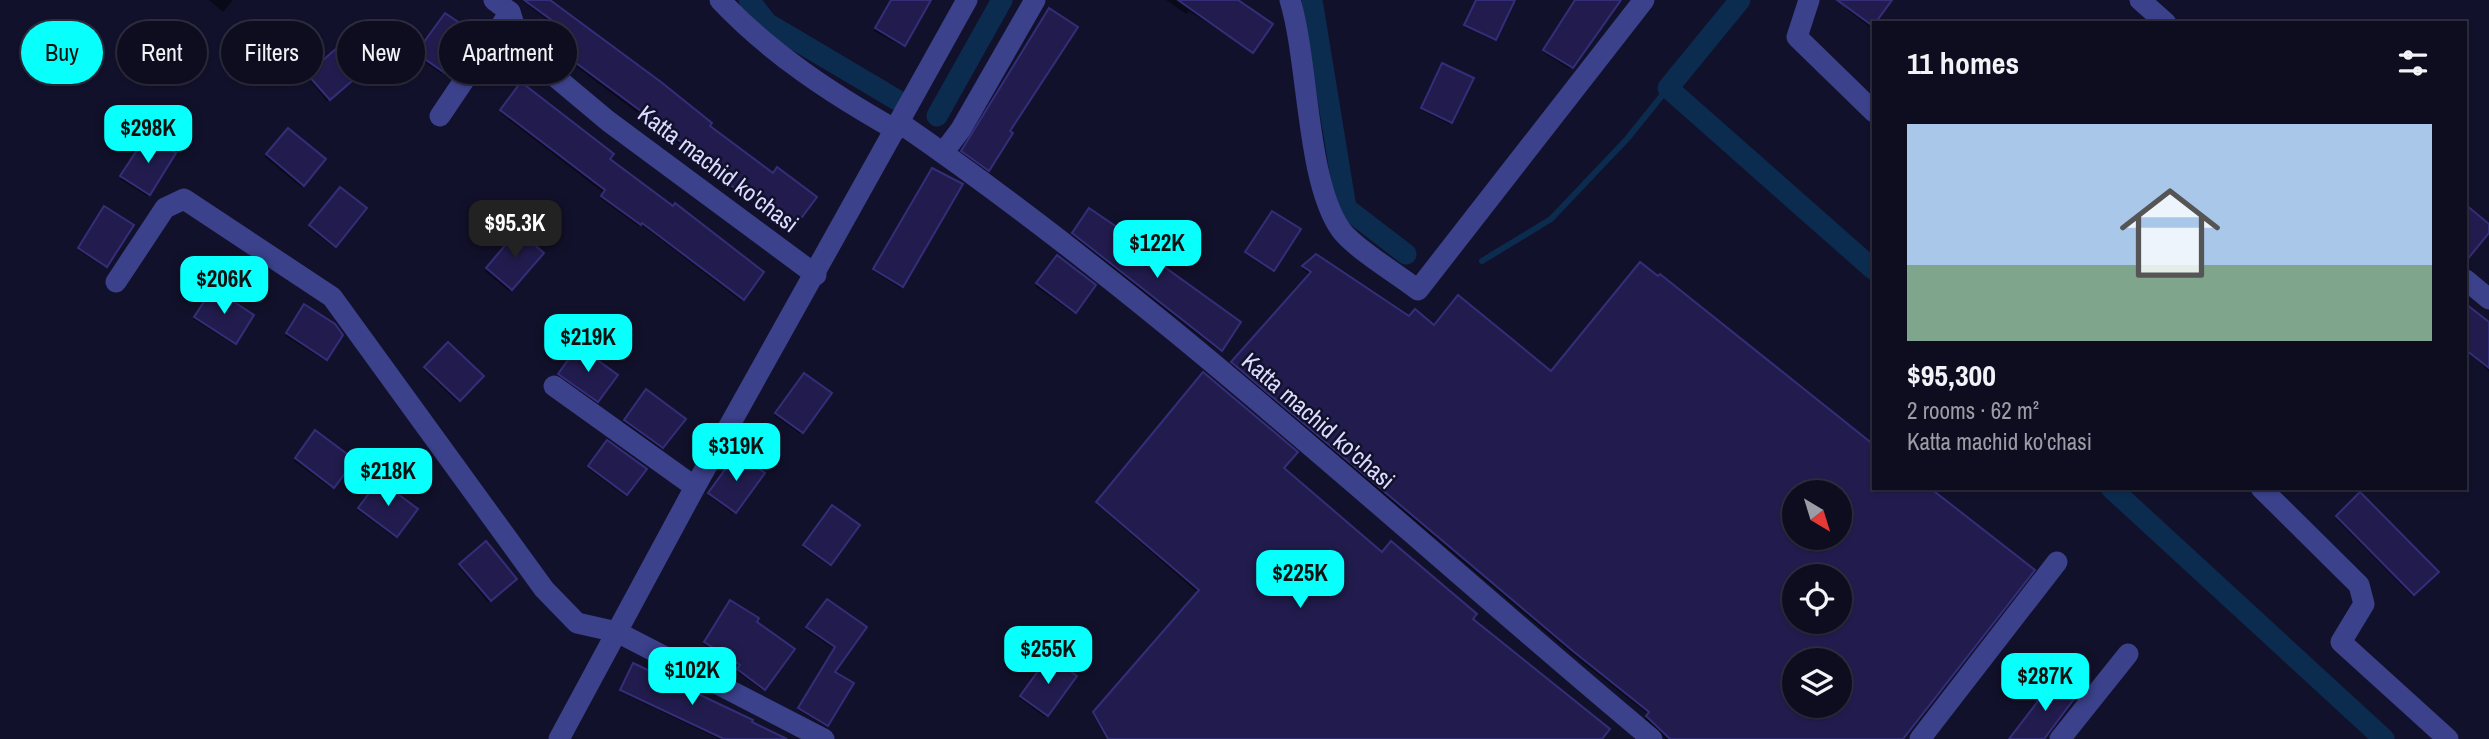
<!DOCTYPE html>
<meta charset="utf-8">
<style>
body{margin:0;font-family:"Archivo Narrow",sans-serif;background:#1c1b2d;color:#f1f3f6;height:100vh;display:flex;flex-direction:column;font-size:26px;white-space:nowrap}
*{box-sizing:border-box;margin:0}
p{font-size:23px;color:#9b9ca5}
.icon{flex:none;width:38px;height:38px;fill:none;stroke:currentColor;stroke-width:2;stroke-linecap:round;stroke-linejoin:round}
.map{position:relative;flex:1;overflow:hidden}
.sheet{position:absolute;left:1872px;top:21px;width:595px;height:469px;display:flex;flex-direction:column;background:#0e0d20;border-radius:0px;box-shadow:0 2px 5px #0004,0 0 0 2px #2e2d3e}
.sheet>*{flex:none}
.banner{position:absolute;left:21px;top:21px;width:665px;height:63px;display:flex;gap:14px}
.needle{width:46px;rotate:142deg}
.fabs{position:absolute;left:1782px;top:480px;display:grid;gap:14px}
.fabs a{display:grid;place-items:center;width:70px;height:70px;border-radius:50%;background:#0e0d20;box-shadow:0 2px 5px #0004,0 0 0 2px #2e2d3e;font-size:35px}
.price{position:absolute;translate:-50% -60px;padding:0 16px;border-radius:14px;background:#07fffc;color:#111;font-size:23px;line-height:46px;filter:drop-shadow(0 2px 4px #0008)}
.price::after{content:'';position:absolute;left:50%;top:42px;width:21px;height:16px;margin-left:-10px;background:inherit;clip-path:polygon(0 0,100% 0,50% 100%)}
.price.current{background:#222;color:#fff}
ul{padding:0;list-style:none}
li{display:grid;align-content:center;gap:14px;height:371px;padding:0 35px}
li span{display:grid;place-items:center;height:217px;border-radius:0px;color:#555}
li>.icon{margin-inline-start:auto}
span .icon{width:126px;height:126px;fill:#fffc;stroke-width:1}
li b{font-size:30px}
h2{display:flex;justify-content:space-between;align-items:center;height:84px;padding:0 35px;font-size:30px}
.chip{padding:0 24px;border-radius:32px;background:#0e0d20;box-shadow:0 2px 5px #0004,0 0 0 2px #2e2d3e;font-size:24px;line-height:63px}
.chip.current{background:#07fffc;color:#111}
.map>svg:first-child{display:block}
.shadow{fill:#0007;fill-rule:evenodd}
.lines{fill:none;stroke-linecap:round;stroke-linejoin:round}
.stream{stroke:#0c2c4f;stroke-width:6}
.canal{stroke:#0c2c4f;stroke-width:21}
.building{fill:#211c4d;stroke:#342e79;stroke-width:2;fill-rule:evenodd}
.minor{stroke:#3b418b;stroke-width:21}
.labels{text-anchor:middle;stroke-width:5;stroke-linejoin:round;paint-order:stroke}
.street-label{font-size:24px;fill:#dbdbff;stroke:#12112b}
</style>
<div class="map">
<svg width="2489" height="739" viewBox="0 0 2489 739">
<rect width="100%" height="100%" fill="#12112b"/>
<!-- shadow -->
<g class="shadow">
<path d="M209,0h24l-10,12z"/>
<path d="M521,0h27l225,175 41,22 -21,28 -50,-37 -5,6 -37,-28 3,-3 -155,-117 12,-16z"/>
<path d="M892,0h29l-19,46 -28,-15z"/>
<path d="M1166,0h69l16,51 -62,-40 -3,3z"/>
<path d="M1477,0h36l-20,40 -29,-13z"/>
<path d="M1578,0h40l-49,69 -26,-17z"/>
<path d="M1852,0h38l-20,27 -24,-18z"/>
<path d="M1047,12l-39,120 -22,39 -25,-18z"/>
<path d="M443,16l28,17 -29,41 -26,-18z"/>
<path d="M344,44l21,24 -38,33 -20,-24z"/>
<path d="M1441,67l10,55 -2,2 -28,-14z"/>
<path d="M521,84l87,76 154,112 -21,29 -101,-77 -2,2 -38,-28 4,-5 -104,-80z"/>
<path d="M288,130l35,29 -22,28 -36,-30z"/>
<path d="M146,138l2,56 -1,2 -27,-17z"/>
<path d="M931,172l14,5 2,-2 14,10 -61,103 -27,-17z"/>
<path d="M340,189l25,20 -32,38 -24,-19z"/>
<path d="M103,210l3,55 -2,2 -27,-17z"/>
<path d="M1088,212l36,29 95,110 -148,-115z"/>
<path d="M1270,214l3,56 -2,1 -26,-17z"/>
<path d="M518,233l24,20 -33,38 -24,-20z"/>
<path d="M1316,256l93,62 142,55 245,13 78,61v41l26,251h-234l-3,-3 -18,-17 4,-4 -77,-61 -341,-289 80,-90 -9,-6zM1794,492h45v45h-45zM1794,576h45v45h-45zM1794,660h45v45h-45z"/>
<path d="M1057,257l36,28 -20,28 -38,-27z"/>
<path d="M211,292l23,51 -1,1 -40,-25z"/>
<path d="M2466,306l23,23v43l-23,-23z"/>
<path d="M303,308l23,51 -2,1 -39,-24z"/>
<path d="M448,344l33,32 -24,26 -33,-32z"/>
<path d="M578,348l37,28 -20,26 -38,-26z"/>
<path d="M1203,374l79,94 100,86 88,66 130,119h-494l-13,-24 105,-122 -102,-89z"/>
<path d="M802,377l27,17 -29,40 -26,-19z"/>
<path d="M646,391l38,28 -24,29 -37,-26z"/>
<path d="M315,433l38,27 -22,28 -37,-27z"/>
<path d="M607,442l38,27 -20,27 -38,-28z"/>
<path d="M736,457l27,17 -30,40 -25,-19z"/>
<path d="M379,482l37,28 -21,28 -38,-28z"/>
<path d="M2360,495l76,77 -24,24 -77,-78z"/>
<path d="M832,507l-2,57 -2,1 -26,-18z"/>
<path d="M485,544l30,35 -27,23 -30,-36z"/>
<path d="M825,603l40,25 -32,44 -8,54 -27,-16 36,-61 -28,-19z"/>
<path d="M728,604l27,19 7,67 -25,-18 3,-5 -37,-23z"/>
<path d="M1049,658l25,18 -29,41 -26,-19z"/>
<path d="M632,666l134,73h-47l-99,-47z"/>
</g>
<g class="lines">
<!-- stream -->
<path class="stream" d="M1482,261l69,-42 76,-80 41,-51"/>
<!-- canal -->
<g class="canal">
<path d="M749,0l18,23 130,77"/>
<path d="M1312,0l34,208 60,46"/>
<path d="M1740,0l-72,88 206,182"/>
<path d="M937,116l65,-116"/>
<path d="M2111,488l273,251"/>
</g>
</g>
<!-- building -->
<g class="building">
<path d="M524,0h26l111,82 51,41 -2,3 63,47 4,-6 40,30 -21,28 -51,-38 -4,6 -39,-29 2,-4 -51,-40 -104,-77 12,-16z"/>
<path d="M891,0h40l-26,46 -30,-18z"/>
<path d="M1178,0h60l35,24 -20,29z"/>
<path d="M1476,0h39l-19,40 -32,-15z"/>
<path d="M1575,0h46l-48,68 -30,-18z"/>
<path d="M1837,0h55l-19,26z"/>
<path d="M1049,8l29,19 -68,104 3,2 -24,38 -28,-20z"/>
<path d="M445,13l28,19 -28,41 -29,-20z"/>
<path d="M345,41l22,27 -37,32 -23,-26z"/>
<path d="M1442,63l32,15 -22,45 -31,-15z"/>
<path d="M521,82l93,72 -4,5 63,47 2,-3 89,69 -20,28 -102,-77 -1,2 -40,-29 4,-6 -105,-80z"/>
<path d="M288,128l38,31 -22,27 -38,-32z"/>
<path d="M147,135l29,18 -26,42 -30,-19z"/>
<path d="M932,168l31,16 -60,103 -30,-18z"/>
<path d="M340,187l27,21 -31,39 -27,-22z"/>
<path d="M2466,205l23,19v9l-23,28z"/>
<path d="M104,206l30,19 -27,42 -29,-19z"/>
<path d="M1089,208l41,28 -3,4 114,82 -19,29 -150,-118z"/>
<path d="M1272,211l29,18 -27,42 -29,-19z"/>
<path d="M518,230l26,23 -32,37 -26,-22z"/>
<path d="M1316,254l93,62 6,-7 19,16 24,-30 93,76 89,-109 18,14 2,-2 214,171v43h56l105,82 -132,169h-233l-24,-23 3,-4 -75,-60 -343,-290 80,-90 -9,-6zM1794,492h45v45h-45zM1794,576h45v45h-45zM1794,660h45v45h-45z"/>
<path d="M1057,255l39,30 -20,28 -40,-30z"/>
<path d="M213,288l41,27 -18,29 -42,-27z"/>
<path d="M304,304l31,20 8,11 -16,25 -41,-27z"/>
<path d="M2466,304l23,18v46l-23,-18z"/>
<path d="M448,342l36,34 -24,25 -36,-34z"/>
<path d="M578,346l40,29 -20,27 -40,-28z"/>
<path d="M1203,372l95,80 -14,16 98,84 9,-11 86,73 -4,5 137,110 -8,10h-494l-15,-27 106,-122 -103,-88z"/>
<path d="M804,373l28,20 -29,40 -28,-20z"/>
<path d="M646,389l40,30 -23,29 -39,-28z"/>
<path d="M315,430l40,30 -21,28 -39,-30z"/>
<path d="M607,440l40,29 -20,26 -39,-29z"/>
<path d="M737,453l28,20 -29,40 -28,-20z"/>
<path d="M379,480l39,29 -21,28 -39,-29z"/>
<path d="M2360,492l79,80 -25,23 -78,-79z"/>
<path d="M832,505l28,20 -29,40 -28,-20z"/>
<path d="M486,541l31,38 -26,22 -32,-37z"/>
<path d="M827,599l40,28 -32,45 19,11 -26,43 -30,-18 37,-61 -29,-20z"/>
<path d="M730,600l29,18 -2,4 38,27 -30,41 -28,-21 3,-4 -36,-23z"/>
<path d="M1049,656l28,20 -29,40 -28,-20z"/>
<path d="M633,663l120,57 -1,2 35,17h-63l-104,-49z"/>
<path d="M2055,679l22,16 -33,44h-35z"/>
</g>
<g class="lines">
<!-- minor -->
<g class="minor">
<path d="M494,0l16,12 12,37 86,72 208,154"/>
<path d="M720,0c51,54 112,94 176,130"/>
<path d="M1290,0c19,63 16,181 51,230 13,18 58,45 77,60l226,-290"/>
<path d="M1809,0l-12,37 77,75"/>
<path d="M2140,0l26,23"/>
<path d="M440,116l70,-104"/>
<path d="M900,123c267,184 504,409 752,616"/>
<path d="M943,153l18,-24 74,-129"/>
<path d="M2466,280l23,19"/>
<path d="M116,282l49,-74 19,-9 148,98 212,292 33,34 40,9 207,107"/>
<path d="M554,386l141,101"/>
<path d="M2261,488l98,97 5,19 -23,38 107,97"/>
<path d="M559,739l136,-252 272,-487"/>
<path d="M1920,739l137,-177"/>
<path d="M2060,739l68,-85"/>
</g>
</g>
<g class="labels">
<!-- street labels -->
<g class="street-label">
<text transform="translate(718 169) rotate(37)" y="8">Katta machid ko'chasi</text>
<text transform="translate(1318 421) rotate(41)" y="8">Katta machid ko'chasi</text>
</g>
</g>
</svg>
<div class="fabs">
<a><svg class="needle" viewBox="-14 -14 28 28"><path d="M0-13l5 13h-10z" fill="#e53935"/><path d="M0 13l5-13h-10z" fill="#9b9ca5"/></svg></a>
<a><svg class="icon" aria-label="locate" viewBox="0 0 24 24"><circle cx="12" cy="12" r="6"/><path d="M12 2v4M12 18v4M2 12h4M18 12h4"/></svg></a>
<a><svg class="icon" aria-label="layers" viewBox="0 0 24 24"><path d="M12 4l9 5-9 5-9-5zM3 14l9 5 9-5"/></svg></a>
</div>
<b class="price" style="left:148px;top:165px">$298K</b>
<b class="price current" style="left:515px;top:260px">$95.3K</b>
<b class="price" style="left:1157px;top:280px">$122K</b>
<b class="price" style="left:224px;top:316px">$206K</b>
<b class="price" style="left:588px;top:374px">$219K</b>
<b class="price" style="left:736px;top:483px">$319K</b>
<b class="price" style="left:388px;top:508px">$218K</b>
<b class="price" style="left:1300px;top:610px">$225K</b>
<b class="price" style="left:1048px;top:686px">$255K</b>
<b class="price" style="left:692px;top:707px">$102K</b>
<b class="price" style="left:2045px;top:713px">$287K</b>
<div class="banner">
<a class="chip current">Buy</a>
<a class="chip">Rent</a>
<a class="chip">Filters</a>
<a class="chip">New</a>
<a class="chip">Apartment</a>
</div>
<section class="sheet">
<h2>11 homes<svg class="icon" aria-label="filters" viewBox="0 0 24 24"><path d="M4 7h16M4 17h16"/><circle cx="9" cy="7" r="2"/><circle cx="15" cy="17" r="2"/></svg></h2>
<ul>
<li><span style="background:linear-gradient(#a9c7e8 65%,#7fa58c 0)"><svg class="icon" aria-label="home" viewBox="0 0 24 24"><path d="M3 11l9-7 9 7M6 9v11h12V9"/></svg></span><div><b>$95,300</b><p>2 rooms · 62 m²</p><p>Katta machid ko'chasi</p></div></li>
</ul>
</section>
</div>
